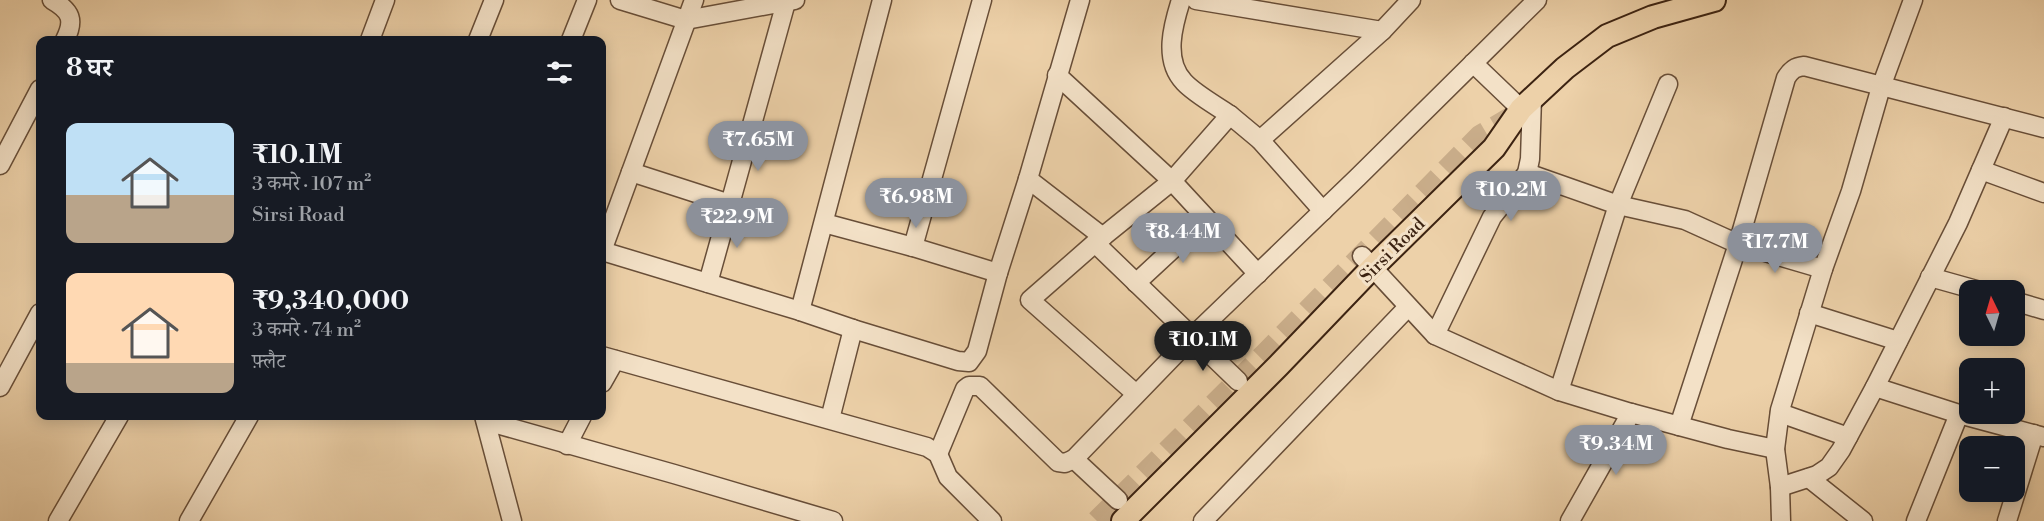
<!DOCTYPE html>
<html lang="hi">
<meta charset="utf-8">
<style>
body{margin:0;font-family:"Libre Bodoni","Noto Serif Devanagari",serif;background:#20242c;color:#f1f3f6;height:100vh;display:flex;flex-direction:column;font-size:22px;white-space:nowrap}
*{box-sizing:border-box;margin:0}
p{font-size:20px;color:#9ea1a6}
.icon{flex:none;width:33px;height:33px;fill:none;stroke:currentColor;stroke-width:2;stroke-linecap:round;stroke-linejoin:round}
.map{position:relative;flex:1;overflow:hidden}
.panel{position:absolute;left:36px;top:36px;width:570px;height:384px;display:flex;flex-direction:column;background:#171b24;border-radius:12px;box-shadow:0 3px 15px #0003}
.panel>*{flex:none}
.needle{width:39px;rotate:355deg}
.tools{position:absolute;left:1959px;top:280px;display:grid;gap:12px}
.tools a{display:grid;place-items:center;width:66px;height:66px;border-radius:12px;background:#171b24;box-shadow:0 3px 15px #0003;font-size:30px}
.price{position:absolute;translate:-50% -51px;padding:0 14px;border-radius:21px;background:#8c9099;color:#fff;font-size:20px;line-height:39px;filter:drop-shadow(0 2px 3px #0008)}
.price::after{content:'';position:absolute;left:50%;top:36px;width:18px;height:14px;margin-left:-9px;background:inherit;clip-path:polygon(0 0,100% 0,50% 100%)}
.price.selected{background:#222;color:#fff}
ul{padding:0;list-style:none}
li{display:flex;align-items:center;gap:18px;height:150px;padding:0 30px}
li span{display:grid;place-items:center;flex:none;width:168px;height:120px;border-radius:12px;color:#555}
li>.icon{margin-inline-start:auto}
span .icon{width:72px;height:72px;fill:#fffc;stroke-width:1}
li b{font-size:26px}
h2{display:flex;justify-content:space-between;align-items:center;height:72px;padding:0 30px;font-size:26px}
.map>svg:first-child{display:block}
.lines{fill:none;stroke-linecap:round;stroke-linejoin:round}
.major-tunnel{stroke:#caae8b;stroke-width:22;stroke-dasharray:22 11;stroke-linecap:butt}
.minor-casing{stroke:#684e38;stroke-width:21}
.major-casing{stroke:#3c2312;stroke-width:26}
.minor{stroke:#f3e1c7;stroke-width:18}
.major{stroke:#edd1a9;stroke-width:22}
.labels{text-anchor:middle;stroke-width:6;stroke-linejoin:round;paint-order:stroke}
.street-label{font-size:18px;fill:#3c2312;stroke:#f3e1c7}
</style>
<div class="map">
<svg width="2044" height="521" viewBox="0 0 2044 521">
<rect width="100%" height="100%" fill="#edd1a9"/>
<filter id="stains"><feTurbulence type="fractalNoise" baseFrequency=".00333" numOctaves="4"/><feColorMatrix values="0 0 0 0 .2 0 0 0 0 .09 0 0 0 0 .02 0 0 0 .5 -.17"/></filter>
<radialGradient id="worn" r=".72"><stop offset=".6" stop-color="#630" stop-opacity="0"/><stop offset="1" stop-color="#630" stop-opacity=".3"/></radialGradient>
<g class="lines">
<!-- major-tunnel -->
<path class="major-tunnel" d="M1097,521l168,-167 215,-218 37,-22"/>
<defs>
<g id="minor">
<path d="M52,0c19,11 23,20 13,40"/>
<path d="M620,0l66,20 109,-20"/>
<path d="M694,0l-92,251 198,60 53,18 105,32 11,1 8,-11 21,-78 30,-94 52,-179"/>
<path d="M1181,0c-8,25 -18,60 3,82 11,12 33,24 46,33"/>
<path d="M1196,0l186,31"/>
<path d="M370,40l15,-40"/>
<path d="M478,40l16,-40"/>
<path d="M571,40l16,-40"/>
<path d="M1473,63l48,46"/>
<path d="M1057,75l115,106 86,93"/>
<path d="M1260,140l122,-109 29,-31"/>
<path d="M0,165l40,-76"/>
<path d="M1981,170l63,23"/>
<path d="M631,172l99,32 56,-202"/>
<path d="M1527,173l91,32 67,15 53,24 85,25"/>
<path d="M1028,179l75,58"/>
<path d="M824,223l89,24 85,26"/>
<path d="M1095,243l143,138"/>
<path d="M913,247l69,-247"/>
<path d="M1362,256l73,79 124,56 72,22 97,26 47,10"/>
<path d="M1930,277l50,14"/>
<path d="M708,283l22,-79"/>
<path d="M1136,283l69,-64"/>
<path d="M2014,301l30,9"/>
<path d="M800,311l82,-311"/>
<path d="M1809,313l89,28"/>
<path d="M1435,335l57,-118 35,-44 3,-14 2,-61"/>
<path d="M602,356l325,91 11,7 10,23 44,44"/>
<path d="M602,383l13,-23"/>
<path d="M0,387l40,-74"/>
<path d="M1875,387l84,27 85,23"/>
<path d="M1559,391l59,-186 50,-121"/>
<path d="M1135,393l-105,-93 65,-57 77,-62 58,-66 30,25 63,71"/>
<path d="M1780,413l68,24"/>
<path d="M484,416l28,105"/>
<path d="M830,419l23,-90"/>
<path d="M486,421l188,53 159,47"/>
<path d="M1679,426l59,-182 48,-166c5,-8 9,-11 18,-12l240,62"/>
<path d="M567,445l15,-29"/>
<path d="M938,454l27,-65 4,-3h11l78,76 7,1 9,-4"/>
<path d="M1809,478l54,43"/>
<path d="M1780,487l37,-12 12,-8 12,-17 34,-63 83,-164 46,-106"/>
<path d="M1118,500l-44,-41 118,-122 166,-160 179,-177"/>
<path d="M58,521l61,-105"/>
<path d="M189,521l60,-105"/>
<path d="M1203,521l205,-214"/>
<path d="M1570,521l61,-108"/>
<path d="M1781,521l-1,-34 -5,-38 5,-39 43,-141 28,-78 30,-104 32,-87"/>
<path d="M1916,521l43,-107"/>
<path d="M2007,521l27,-87"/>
</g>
<path id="major" d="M1123,521l155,-155 94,-98 122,-120 27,-39 44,-41 42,-32 46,-19 61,-17"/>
</defs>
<!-- minor casing -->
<use href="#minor" class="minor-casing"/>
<!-- major casing -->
<use href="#major" class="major-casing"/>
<!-- minor -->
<use href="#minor" class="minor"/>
<!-- major -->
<use href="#major" class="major"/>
</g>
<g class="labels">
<!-- street labels -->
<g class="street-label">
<text transform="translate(1392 250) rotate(-45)" y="6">Sirsi Road</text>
</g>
</g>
<rect width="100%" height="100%" filter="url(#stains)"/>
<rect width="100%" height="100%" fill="url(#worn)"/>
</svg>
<div class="tools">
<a><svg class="needle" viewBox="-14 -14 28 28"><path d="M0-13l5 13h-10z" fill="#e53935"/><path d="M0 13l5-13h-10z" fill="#9ea1a6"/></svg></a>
<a>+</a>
<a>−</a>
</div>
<b class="price" style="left:758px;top:172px">₹7.65M</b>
<b class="price" style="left:1511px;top:222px">₹10.2M</b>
<b class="price" style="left:916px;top:229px">₹6.98M</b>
<b class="price" style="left:737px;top:249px">₹22.9M</b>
<b class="price" style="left:1183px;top:264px">₹8.44M</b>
<b class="price" style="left:1775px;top:274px">₹17.7M</b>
<b class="price selected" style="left:1203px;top:372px">₹10.1M</b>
<b class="price" style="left:1616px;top:476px">₹9.34M</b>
<section class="panel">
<h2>8 घर<svg class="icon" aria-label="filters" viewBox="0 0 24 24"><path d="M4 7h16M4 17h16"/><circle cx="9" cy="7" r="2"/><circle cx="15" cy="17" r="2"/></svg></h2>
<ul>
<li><span style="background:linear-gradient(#bfe0f5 60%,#b9a48a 0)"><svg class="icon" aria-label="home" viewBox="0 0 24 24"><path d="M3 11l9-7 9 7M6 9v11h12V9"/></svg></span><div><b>₹10.1M</b><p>3 कमरे · 107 m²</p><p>Sirsi Road</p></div></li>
<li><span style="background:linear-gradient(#ffd9b3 75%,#b9a48a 0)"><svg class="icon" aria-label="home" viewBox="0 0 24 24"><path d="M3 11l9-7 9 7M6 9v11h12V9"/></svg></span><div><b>₹9,340,000</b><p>3 कमरे · 74 m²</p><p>फ़्लैट</p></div></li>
</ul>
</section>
</div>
